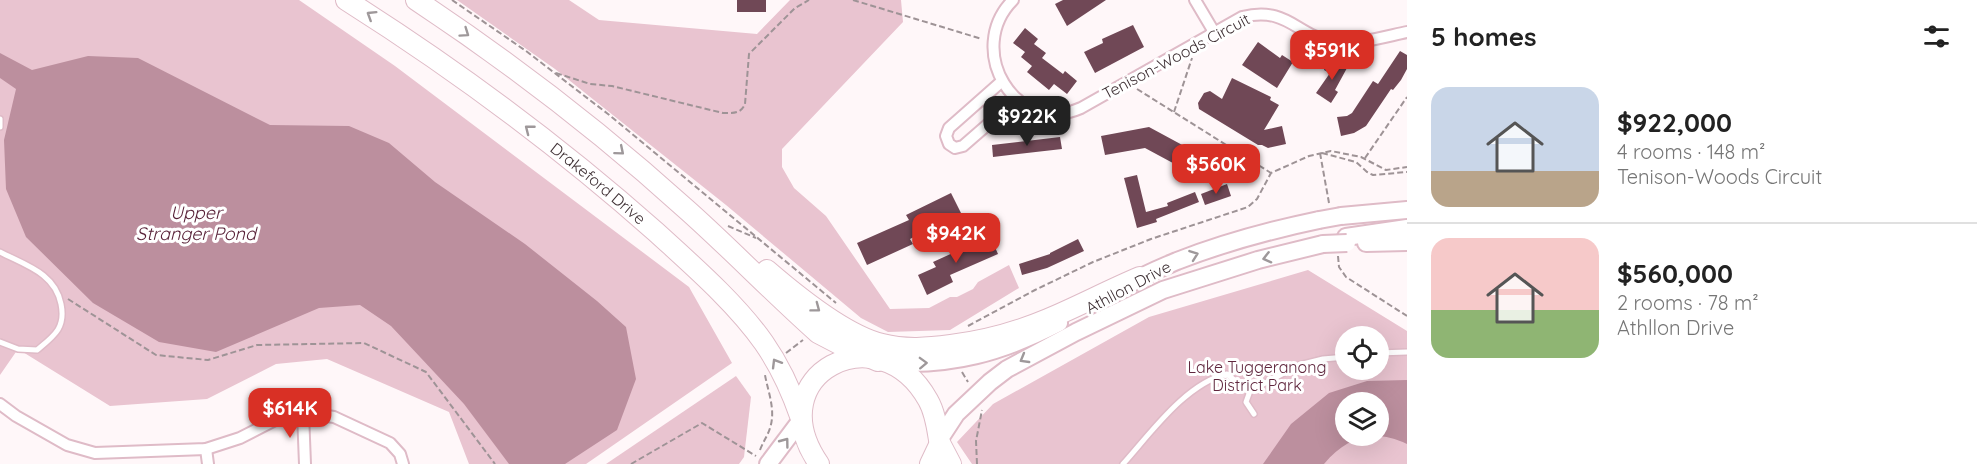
<!DOCTYPE html>
<meta charset="utf-8">
<style>
body{margin:0;font-family:Quicksand,sans-serif;background:#f6f6f6;color:#222;height:100vh;display:flex;flex-direction:column;font-size:22px;white-space:nowrap}
*{box-sizing:border-box;margin:0}
p{font-size:20px;color:#767676}
.icon{flex:none;width:33px;height:33px;fill:none;stroke:currentColor;stroke-width:2;stroke-linecap:round;stroke-linejoin:round}
.map{position:relative;flex:1;overflow:hidden}
.panel{display:flex;flex-direction:column;background:#fff;width:570px}
.panel>*{flex:none}
.tools{position:absolute;left:1335px;top:326px;display:grid;gap:12px}
.tools a{display:grid;place-items:center;width:54px;height:54px;border-radius:50%;background:#fff;box-shadow:0 6px 24px #0002;font-size:30px}
.price{position:absolute;translate:-50% -51px;padding:0 14px;border-radius:12px;background:#d93025;color:#fff;font-size:20px;line-height:39px;filter:drop-shadow(0 2px 3px #0008)}
.price::after{content:'';position:absolute;left:50%;top:36px;width:18px;height:14px;margin-left:-9px;background:inherit;clip-path:polygon(0 0,100% 0,50% 100%)}
.price.selected{background:#222;color:#fff}
ul{padding:0;list-style:none}
li{display:flex;align-items:center;gap:18px;height:150px;padding:0 24px}
li+li{border-top:2px solid #e0e0e0}
li span{display:grid;place-items:center;flex:none;width:168px;height:120px;border-radius:18px;color:#555}
li>.icon{margin-inline-start:auto}
span .icon{width:72px;height:72px;fill:#fffc;stroke-width:1}
li b{font-size:26px}
h2{display:flex;justify-content:space-between;align-items:center;height:72px;padding:0 24px;font-size:26px}
main{display:flex;flex:1;min-height:0}
.map>svg:first-child{display:block}
.green{fill:#e9c4d0;fill-rule:evenodd}
.water{fill:#bc8f9e;fill-rule:evenodd}
.building{fill:#704856}
.lines{fill:none;stroke-linecap:round;stroke-linejoin:round}
.lane-casing{stroke:#dfbbc7;stroke-width:8}
.street-casing{stroke:#dfbbc7;stroke-width:14}
.primary-casing{stroke:#dfbbc7;stroke-width:20}
.highway-casing{stroke:#dfbbc7;stroke-width:22}
.path{stroke:#9e9396;stroke-width:2;stroke-dasharray:6 3;stroke-linecap:butt}
.lane{stroke:#fff;stroke-width:5}
.street{stroke:#fff;stroke-width:10}
.primary{stroke:#fff;stroke-width:16}
.highway{stroke:#fff;stroke-width:20}
.primary-bridge-casing{stroke:#dfbbc7;stroke-width:20;stroke-linecap:butt}
.primary-bridge{stroke:#fff;stroke-width:16}
.oneway{stroke:#9e989a}
.labels{text-anchor:middle;stroke-width:6;stroke-linejoin:round;paint-order:stroke}
.street-label{font-size:16px;fill:#3e3034;stroke:#fff}
.park-label{font-size:16px;fill:#60273e;stroke:#fff}
.water-label{font-size:18px;font-style:italic;fill:#551d34;stroke:#fff}
</style>
<main>
<div class="map">
<svg width="1407" height="464" viewBox="0 0 1407 464">
<rect width="100%" height="100%" fill="#fff7f9"/>
<!-- green -->
<g class="green">
<path d="M0,0h299l96,66 294,221 43,76 -146,101h-117l-20,-52 -122,-53 -51,5 -69,35 -97,7 -92,-57 -18,26z"/>
<path d="M457,0h112l30,20 158,14 33,-34h111l2,22 -121,127v18l12,21 32,28 64,93 39,-1 21,-11h7l16,-8 5,-7 31,-17 10,23 -69,42 -62,2 -27,-14 -135,-113 -171,-136z"/>
<path d="M1308,270l99,61v133h-435l-15,-22 36,-38 156,-87zM1346,336h32v33h-32zM1346,402h32v33h-32z"/>
<path d="M736,376l15,21 -7,60 -5,7h-133z"/>
</g>
<!-- water -->
<g class="water">
<path d="M0,53l32,17 56,-14 50,2 132,67 79,1 40,17 46,39 90,62 72,57 29,26 10,52 -19,51 -52,34h-56l-45,-60 -73,-78 -31,-21 -41,3 -103,44 -57,-10 -66,-39 -67,-66 -20,-48 -2,-49 12,-51 -16,-11z"/>
<path d="M1407,380v64c-34,-16 -60,-7 -83,20h-61l28,-40 38,-31 38,-12zM1346,402h32v33h-32z"/>
</g>
<!-- building -->
<g class="building">
<rect x="737" y="0" width="29" height="12"/>
<path d="M1063,0h43l-39,26 -12,-22z"/>
<path d="M1133,25l11,22 -49,26 -11,-21 19,-9 -1,-4z"/>
<path d="M1025,28l13,11 -4,5 12,9 -4,5 21,16 2,-3 12,10 -10,13 -13,-10 -5,6 -22,-18 5,-6 -11,-9 4,-5 -12,-9z"/>
<path d="M1258,42l22,16 2,-3 11,7 -16,26 -35,-23z"/>
<path d="M1400,51l7,4v14l-6,11 -8,10 -2,-1 -25,37 -12,7 -13,3 -4,-19 10,-1 5,-3 21,-32 5,3z"/>
<path d="M1329,59l18,9 -12,22 3,2 -7,11 -15,-10 14,-20 -6,-3z"/>
<path d="M1232,78l39,19 -1,3 9,5 -15,25 18,-4 4,18 -18,4 -6,-3h-4l-59,-36 -1,-6 6,-10 6,-2 12,8z"/>
<path d="M1149,127l37,20 1,5 8,4 -7,12 -4,1 -39,-21 -40,7 -4,-19z"/>
<path d="M1060,137l2,12 -69,8 -1,-12z"/>
<path d="M1137,175l9,37 22,-6 -1,-3 28,-11 4,10 -43,17 1,3 -20,6 -13,-50z"/>
<path d="M1227,184l4,12 -26,9 -4,-11z"/>
<path d="M951,193l10,20 -51,26 3,5 -46,21 -10,-22 52,-23 -3,-5z"/>
<path d="M990,236l8,18 -48,21 3,7 -26,13 -9,-20 18,-8 -3,-5z"/>
<path d="M1078,239l6,12 -37,17 -25,7 -3,-11 31,-10v-1z"/>
</g>
<g class="lines">
<defs>
<g id="lane">
<path d="M0,119v8"/>
<path d="M0,252c25,13 55,21 61,52 5,24 -7,32 -24,46l-19,-1 -18,-7"/>
<path d="M1378,353l29,-1"/>
<path d="M1250,391l-4,11 8,12"/>
<path d="M1123,464c27,-30 63,-81 104,-90l18,15 5,2 49,-26 24,-6 23,-2"/>
</g>
<g id="street">
<path d="M1013,0c-49,49 2,137 68,108l161,-91c46,-11 53,18 91,25 20,4 54,-6 74,-10"/>
<path d="M1195,0l19,32"/>
<path d="M1001,82l-52,46 -3,8 3,8 6,4 8,-2 54,-47"/>
<path d="M0,404l16,12 51,29 28,8 111,-4 34,-11 39,-20 35,-4 20,3 56,26 10,11 3,10"/>
<path d="M303,413l2,51"/>
<path d="M206,449l2,15"/>
</g>
<g id="primary">
<path d="M1341,216l66,-6"/>
<path d="M1346,237l61,-9"/>
<path d="M1366,243l41,-1"/>
<path d="M1131,283c14,-9 30,-15 46,-22 46,-18 94,-31 142,-41"/>
<path d="M888,362c63,5 115,-10 171,-39"/>
<path d="M940,443l-1,-3 17,-26 34,-32 17,-13 69,-37 87,-42 95,-30 65,-16"/>
<path d="M768,464l33,-44"/>
</g>
<g id="highway">
<path id="s1" d="M346,0c109,69 213,146 310,232 36,33 80,71 108,111 16,23 27,47 36,73"/>
<path d="M416,0c95,63 185,132 270,209 45,40 87,84 132,124l27,14 33,14"/>
<path d="M767,270c29,25 78,65 115,74 23,6 46,4 69,1 33,-4 66,-13 97,-26 31,-13 61,-29 92,-42"/>
<path d="M940,443l11,21"/>
<path d="M819,464c-62,-90 60,-152 109,-64 7,12 9,27 11,40"/>
<path d="M930,464l10,-21"/>
</g>
</defs>
<!-- lane casing -->
<use href="#lane" class="lane-casing"/>
<!-- street casing -->
<use href="#street" class="street-casing"/>
<!-- primary casing -->
<use href="#primary" class="primary-casing"/>
<!-- highway casing -->
<use href="#highway" class="highway-casing"/>
<!-- path -->
<g class="path">
<path d="M452,0l74,51 82,63 228,189"/>
<path d="M853,0l129,39"/>
<path d="M556,73l34,11 22,2 111,27c10,0 18,1 22,-9l4,-50 46,-46 14,-8"/>
<path d="M1137,89l134,84"/>
<path d="M1174,112l18,-54"/>
<path d="M1320,153l9,50"/>
<path d="M1322,153l34,9 11,10 6,3 34,-3"/>
<path d="M1365,158l42,-61"/>
<path d="M1239,175v-5l10,-10"/>
<path d="M728,226l28,12"/>
<path d="M1338,256l1,11 7,10 61,39"/>
<path d="M68,299l88,56 52,5 49,-15 107,-2 62,29 69,92"/>
<path d="M968,326l67,-36 58,-28 58,-23 97,-32 9,-8 14,-26 38,-17 22,-5 30,6 25,13 21,-3"/>
<path d="M786,353l17,-13"/>
<path d="M962,372l6,10"/>
<path d="M760,450c3,-8 8,-15 10,-22 6,-18 -2,-36 -5,-53"/>
<path d="M631,464l71,-41 54,33"/>
<path d="M977,464l-1,-23 6,-31"/>
</g>
<!-- lane -->
<use href="#lane" class="lane"/>
<!-- street -->
<use href="#street" class="street"/>
<!-- primary -->
<use href="#primary" class="primary"/>
<!-- highway -->
<use href="#highway" class="highway"/>
<defs>
<g id="primary-bridge">
<path d="M1319,220l22,-4"/>
<path d="M1323,244l24,-1"/>
</g>
</defs>
<!-- primary-bridge casing -->
<use href="#primary-bridge" class="primary-bridge-casing"/>
<!-- primary-bridge -->
<use href="#primary-bridge" class="primary-bridge"/>
</g>
<!-- one-way arrows -->
<defs><path id="oneway-chevron" d="M-2-3.5L2.5 0L-2 3.5" fill="none" stroke-width="1.6" stroke-linecap="round" stroke-linejoin="round" transform="scale(1.5)"/></defs>
<g class="oneway">
<use href="#oneway-chevron" transform="translate(371 15) rotate(-148)"/>
<use href="#oneway-chevron" transform="translate(465 33) rotate(35)"/>
<use href="#oneway-chevron" transform="translate(529 129) rotate(-142)"/>
<use href="#oneway-chevron" transform="translate(620 151) rotate(40)"/>
<use href="#oneway-chevron" transform="translate(1194 255) rotate(-20)"/>
<use href="#oneway-chevron" transform="translate(1267 258) rotate(166)"/>
<use href="#oneway-chevron" transform="translate(816 308) rotate(37)"/>
<use href="#oneway-chevron" transform="translate(1024 359) rotate(150)"/>
<use href="#oneway-chevron" transform="translate(776 363) rotate(-121)"/>
<use href="#oneway-chevron" transform="translate(923 363) rotate(-2)"/>
<use href="#oneway-chevron" transform="translate(785 442) rotate(-53)"/>
</g>
<g class="labels">
<!-- street labels -->
<g class="street-label">
<text transform="translate(1176 56) rotate(-28)" y="6">Tenison-Woods Circuit</text>
<text dy="6" stroke="none"><textPath href="#s1" startOffset="312">Drakeford Drive</textPath></text>
<text transform="translate(1128 287) rotate(-28)" y="6">Athllon Drive</text>
</g>
<!-- park labels -->
<g class="park-label">
<text x="1257" y="373">Lake Tuggeranong<tspan x="1257" dy="18">District Park</tspan></text>
</g>
<!-- water labels -->
<g class="water-label">
<text x="196" y="219">Upper<tspan x="196" dy="21">Stranger Pond</tspan></text>
</g>
</g>
</svg>
<div class="tools">
<a><svg class="icon" aria-label="locate" viewBox="0 0 24 24"><circle cx="12" cy="12" r="6"/><path d="M12 2v4M12 18v4M2 12h4M18 12h4"/></svg></a>
<a><svg class="icon" aria-label="layers" viewBox="0 0 24 24"><path d="M12 4l9 5-9 5-9-5zM3 14l9 5 9-5"/></svg></a>
</div>
<b class="price" style="left:1332px;top:81px">$591K</b>
<b class="price selected" style="left:1027px;top:147px">$922K</b>
<b class="price" style="left:1216px;top:195px">$560K</b>
<b class="price" style="left:956px;top:264px">$942K</b>
<b class="price" style="left:290px;top:439px">$614K</b>
</div>
<section class="panel">
<h2>5 homes<svg class="icon" aria-label="filters" viewBox="0 0 24 24"><path d="M4 7h16M4 17h16"/><circle cx="9" cy="7" r="2"/><circle cx="15" cy="17" r="2"/></svg></h2>
<ul>
<li><span style="background:linear-gradient(#c9d6e8 70%,#b9a48a 0)"><svg class="icon" aria-label="home" viewBox="0 0 24 24"><path d="M3 11l9-7 9 7M6 9v11h12V9"/></svg></span><div><b>$922,000</b><p>4 rooms · 148 m²</p><p>Tenison-Woods Circuit</p></div></li>
<li><span style="background:linear-gradient(#f6c9c9 60%,#8fb573 0)"><svg class="icon" aria-label="home" viewBox="0 0 24 24"><path d="M3 11l9-7 9 7M6 9v11h12V9"/></svg></span><div><b>$560,000</b><p>2 rooms · 78 m²</p><p>Athllon Drive</p></div></li>
</ul>
</section>
</main>
